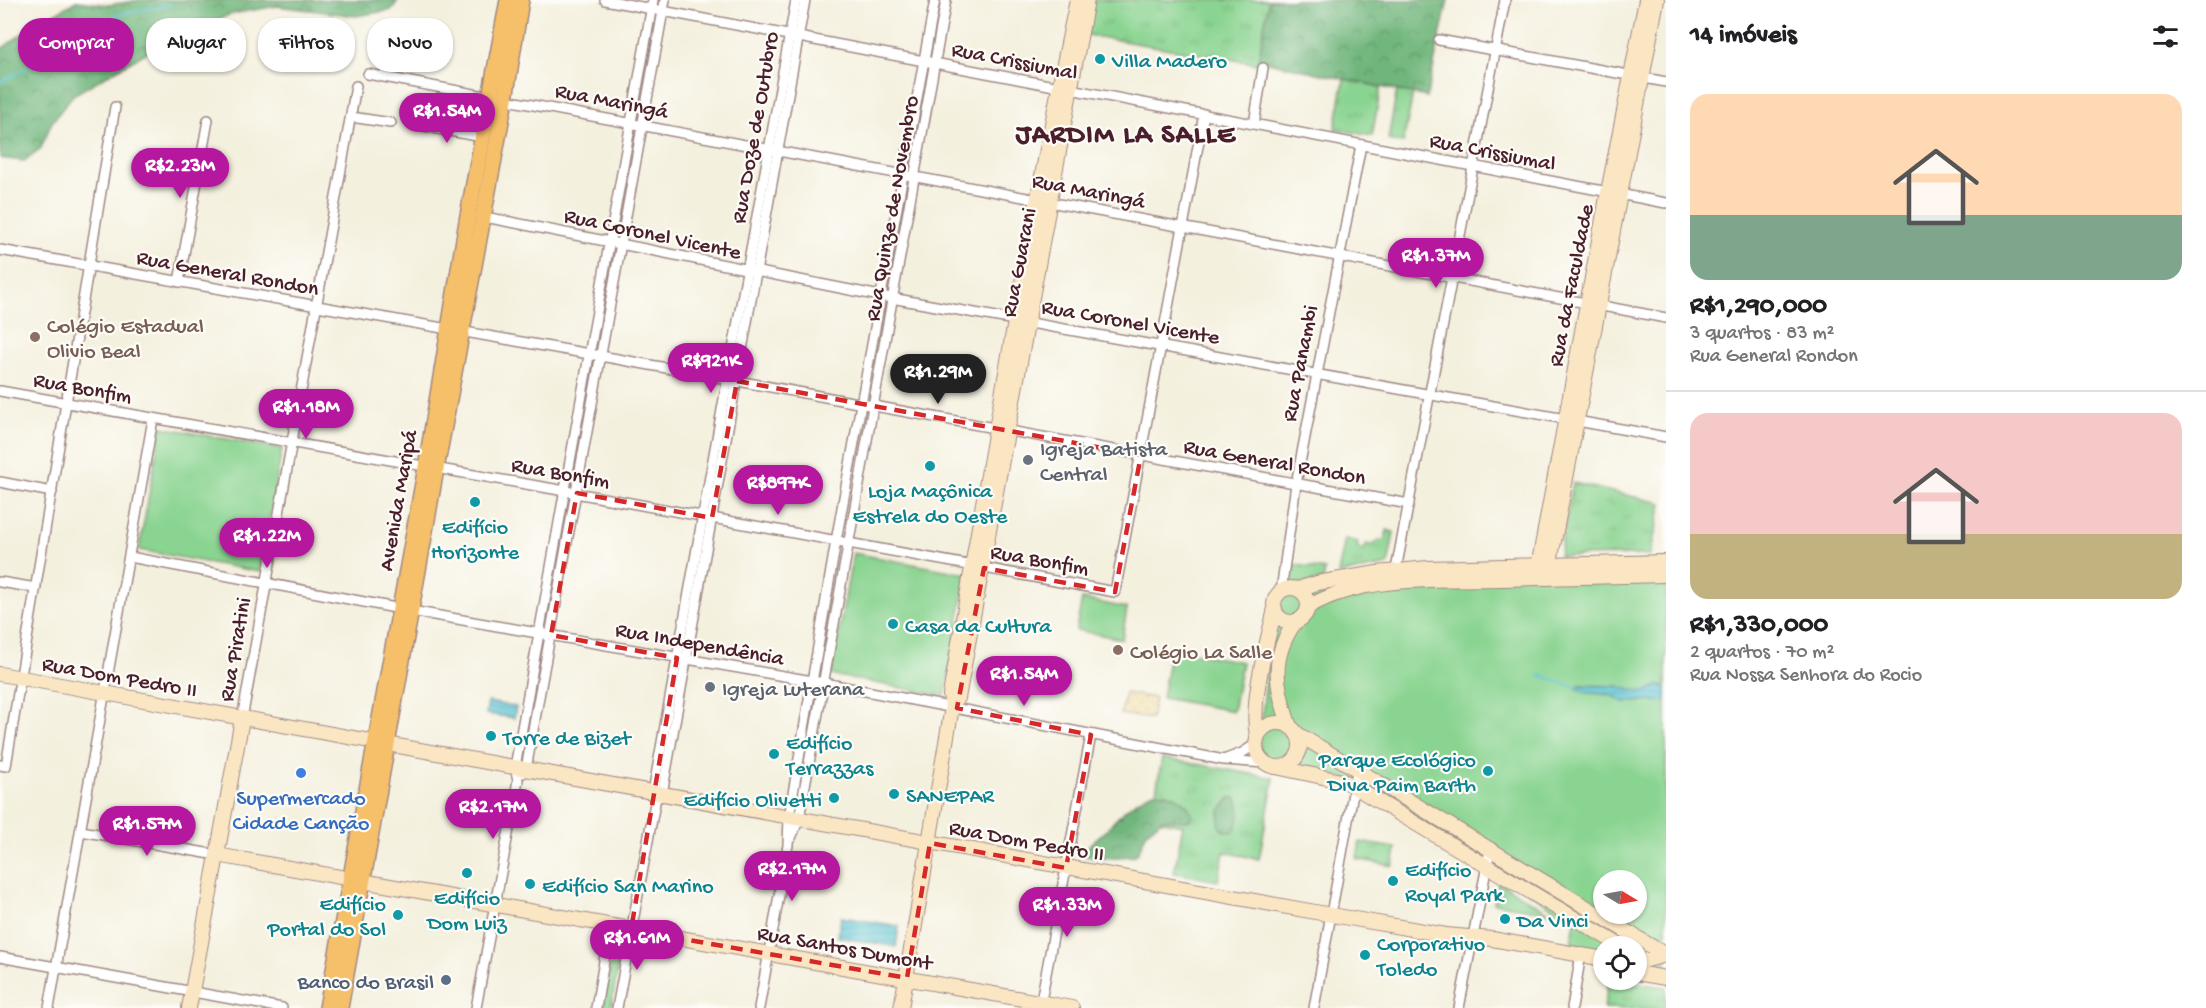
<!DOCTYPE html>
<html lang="pt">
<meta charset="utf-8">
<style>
body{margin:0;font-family:"Gochi Hand",sans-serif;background:#f2f2f2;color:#202124;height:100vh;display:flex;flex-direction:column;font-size:22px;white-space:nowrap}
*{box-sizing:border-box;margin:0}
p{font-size:20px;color:#757577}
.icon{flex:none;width:33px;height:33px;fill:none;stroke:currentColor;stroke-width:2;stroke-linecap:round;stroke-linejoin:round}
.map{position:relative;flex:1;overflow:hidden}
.panel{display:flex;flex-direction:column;background:#fff;width:540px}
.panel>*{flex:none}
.hud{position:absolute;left:18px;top:18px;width:570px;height:54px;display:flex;gap:12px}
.needle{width:39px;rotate:100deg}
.fabs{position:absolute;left:1593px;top:870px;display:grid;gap:12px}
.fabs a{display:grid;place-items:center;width:54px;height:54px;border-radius:50%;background:#fff;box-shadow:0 2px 4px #0004;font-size:30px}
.price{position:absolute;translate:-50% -51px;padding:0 14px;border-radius:21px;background:#b5179e;color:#fff;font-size:20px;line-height:39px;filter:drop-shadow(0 2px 3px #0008)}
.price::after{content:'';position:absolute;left:50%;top:36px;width:18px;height:14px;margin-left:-9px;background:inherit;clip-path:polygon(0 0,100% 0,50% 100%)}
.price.on{background:#222;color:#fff}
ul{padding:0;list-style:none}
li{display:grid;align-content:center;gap:12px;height:318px;padding:0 24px}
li+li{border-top:2px solid #e0e0e0}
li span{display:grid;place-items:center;height:186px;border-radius:18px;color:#555}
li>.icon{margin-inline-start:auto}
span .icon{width:108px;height:108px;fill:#fffc;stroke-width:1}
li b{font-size:26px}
h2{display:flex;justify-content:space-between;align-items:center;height:72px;padding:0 24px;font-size:26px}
.pill{padding:0 21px;border-radius:24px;background:#fff;box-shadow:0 2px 4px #0004;font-size:21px;line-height:54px}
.pill.on{background:#b5179e;color:#fff}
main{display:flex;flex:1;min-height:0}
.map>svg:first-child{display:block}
.grass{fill:url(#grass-tufts);stroke:#6a7a5e;stroke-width:1.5}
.forest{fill:url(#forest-crowns);stroke:#5c6a53;stroke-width:1.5}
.sand{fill:url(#sand-dots);stroke:#9c7c64;stroke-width:1.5}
.park{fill:#8ad491;stroke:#6a7a5e;stroke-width:1.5;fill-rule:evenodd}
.water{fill:url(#water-rules);stroke:#51717f;stroke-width:1.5}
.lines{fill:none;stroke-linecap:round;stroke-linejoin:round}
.stream{stroke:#58c3d3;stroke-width:2}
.street-casing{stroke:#9f8884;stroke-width:12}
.secondary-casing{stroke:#9f8884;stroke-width:16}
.primary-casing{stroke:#9f8884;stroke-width:18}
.street{stroke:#fff;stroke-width:9}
.secondary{stroke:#fbe6c4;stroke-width:14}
.primary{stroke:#f6c06b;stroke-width:15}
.marked{fill:none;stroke:#d62828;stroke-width:4.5;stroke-dasharray:12 8;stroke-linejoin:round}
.culture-dot{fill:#0f9aa8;stroke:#fdfcf7;stroke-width:2}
.education-dot{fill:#8d6e63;stroke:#fdfcf7;stroke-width:2}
.worship-dot{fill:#6b7280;stroke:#fdfcf7;stroke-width:2}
.shop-dot{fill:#3f7fe0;stroke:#fdfcf7;stroke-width:2}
.service-dot{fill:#5c6f8a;stroke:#fdfcf7;stroke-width:2}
.labels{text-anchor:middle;stroke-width:4.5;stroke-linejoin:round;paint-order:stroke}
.street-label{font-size:22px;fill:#4a1f2b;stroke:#fdfcf7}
.culture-label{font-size:22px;fill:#0d838f;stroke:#fdfcf7;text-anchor:start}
.education-label{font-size:22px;fill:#785e54;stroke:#fdfcf7;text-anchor:start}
.worship-label{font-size:22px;fill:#5b616d;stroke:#fdfcf7;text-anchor:start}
.shop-label{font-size:22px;fill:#366cbe;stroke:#fdfcf7}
.service-label{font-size:22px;fill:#4e5e75;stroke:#fdfcf7;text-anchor:end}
.district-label{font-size:28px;font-weight:bold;letter-spacing:1.5px;fill:#4a1f2b;stroke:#fdfcf7}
</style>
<main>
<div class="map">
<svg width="1666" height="1008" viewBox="0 0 1666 1008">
<defs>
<pattern id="grass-tufts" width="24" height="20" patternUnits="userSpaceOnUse" patternTransform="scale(1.5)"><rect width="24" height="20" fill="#8ad491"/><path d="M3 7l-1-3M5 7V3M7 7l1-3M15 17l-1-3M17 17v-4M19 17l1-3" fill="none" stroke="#79b67d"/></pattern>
<pattern id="forest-crowns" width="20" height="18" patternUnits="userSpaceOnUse" patternTransform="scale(1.5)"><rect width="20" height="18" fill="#6fb67b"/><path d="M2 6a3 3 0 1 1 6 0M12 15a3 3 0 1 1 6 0" fill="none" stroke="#5d9365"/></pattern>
<pattern id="sand-dots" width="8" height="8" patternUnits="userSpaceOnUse" patternTransform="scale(1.5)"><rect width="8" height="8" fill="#eeda9e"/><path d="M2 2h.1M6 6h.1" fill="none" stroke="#cebb88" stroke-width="1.8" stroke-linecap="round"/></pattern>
<pattern id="water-rules" width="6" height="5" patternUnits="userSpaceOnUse" patternTransform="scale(1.5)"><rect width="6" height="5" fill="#58c3d3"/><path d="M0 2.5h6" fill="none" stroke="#4ea7b5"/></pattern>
</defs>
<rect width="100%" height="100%" fill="#fdfcf7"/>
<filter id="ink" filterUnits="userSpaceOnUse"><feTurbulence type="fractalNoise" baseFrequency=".0167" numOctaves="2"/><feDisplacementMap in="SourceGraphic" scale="12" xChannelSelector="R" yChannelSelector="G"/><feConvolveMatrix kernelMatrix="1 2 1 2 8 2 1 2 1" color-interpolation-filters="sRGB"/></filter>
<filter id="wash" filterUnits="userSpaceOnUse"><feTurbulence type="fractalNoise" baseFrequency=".008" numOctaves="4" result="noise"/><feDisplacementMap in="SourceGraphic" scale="24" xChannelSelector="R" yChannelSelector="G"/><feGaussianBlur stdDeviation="1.35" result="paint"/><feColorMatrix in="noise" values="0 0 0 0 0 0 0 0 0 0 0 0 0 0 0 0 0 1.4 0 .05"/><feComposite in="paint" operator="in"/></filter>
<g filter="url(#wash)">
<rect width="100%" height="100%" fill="#f4f0de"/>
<!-- grass -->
<g class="grass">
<path d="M1093,0h176l-11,64 -171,-29z"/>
<path d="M1344,79l37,8 -9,49 -37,-7z"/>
<path d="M1397,90l16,4 -10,49 -15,-3z"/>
<path d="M1573,483l89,20 -12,52 -91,1z"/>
<path d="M1387,530l7,2 -6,33 -50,9 7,-35 13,3 -1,6 8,2 1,-6 6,1 7,-5 6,1z"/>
<path d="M1162,758l112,20 -15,81 -35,-7 -6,29 -44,-8 9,-48 -32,-6z"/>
<path d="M1360,842l36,6 -3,18 -36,-7z"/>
<path d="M1498,882l53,31 -57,-10z"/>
<path d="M613,949l8,1 -10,58h-8z"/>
<path d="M1609,980l57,7v21h-62z"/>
</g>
<!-- forest -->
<g class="forest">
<path d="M140,0h258l-6,10 -36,6 -79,-10 -46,8 -75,33 -83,48 -21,27 -11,26 -17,13 -24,-3v-108l30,-22 46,-27 33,4z"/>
<path d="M1269,0h179l-21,97 -169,-37z"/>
<path d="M1154,792c16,0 30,6 38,21l-1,6 -4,2 -24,-2 -16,13 -9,20 -4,4 -31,2 -19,-2c3,-13 12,-16 21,-25 15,-16 28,-31 49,-39z"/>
<path d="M1230,798h6c7,13 3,21 -2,34l-9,-1 -6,-4 1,-17z"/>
</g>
<!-- sand -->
<path class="sand" d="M1125,693l30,5 -4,21 -30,-5z"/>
<!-- park -->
<g class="park">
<path d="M161,427l121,22 -22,123 -121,-22z"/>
<path d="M853,553l114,21 -22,122 -114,-21z"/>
<path d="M1666,560v415l-10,-2 -19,-12 -1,-15h-32l-1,6 -32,-7 4,-23 -224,-143 -81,-15 -10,-15v-14l15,-137 32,-10zM1604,880h32v34h-32z"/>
<path d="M1292,564l33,6 -2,10 -31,5 -3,-9z"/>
<path d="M1082,599l45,9 -5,31 -46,-9z"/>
<path d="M1171,649l71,13 -9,49 -71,-13z"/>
</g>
<!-- water -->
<g class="water">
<path d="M1579,685l39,1 12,4 17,1 11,-5 8,1v14l-43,1 -11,-7 -29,-3 -7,-4z"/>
<path d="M488,702l28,5 -2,11 -28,-4z"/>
<path d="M841,917l58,9 -3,21 -58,-10z"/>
</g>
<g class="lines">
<!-- stream -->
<g class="stream">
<path d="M0,82l24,-12 62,-45 40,-12 45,-8"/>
<path d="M1539,675l40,13"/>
</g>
</g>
</g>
<g filter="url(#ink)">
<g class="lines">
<defs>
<g id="street">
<path d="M605,0l1061,203"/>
<path d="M1439,40l227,42"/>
<path d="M368,74l1298,244"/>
<path d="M351,117l40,6"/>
<path d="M1254,124l9,-56"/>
<path d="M416,125l67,12"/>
<path d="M480,216l400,80 786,141"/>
<path d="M0,250l601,106 808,148"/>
<path d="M179,282l29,-162"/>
<path d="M0,391l565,100 550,101 89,-478"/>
<path d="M0,482l52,10"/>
<path d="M130,557l281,54 413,72 400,77 41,3"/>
<path d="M1395,575l110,-575"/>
<path d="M0,582l36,6"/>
<path d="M1281,591l15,-107 65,-339"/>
<path d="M242,719l114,-633"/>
<path d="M1226,759l16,-6 14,-9"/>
<path d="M0,765l6,1 109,-659"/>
<path d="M523,773l3,-4 139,-769"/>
<path d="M660,797l2,-3 143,-794"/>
<path d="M81,831l136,24"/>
<path d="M791,838l8,-19 147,-819"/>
<path d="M606,947l12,-5 5,3 4,7"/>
<path d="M0,957l282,51"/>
<path d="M1040,1006l51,-271"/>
<path d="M49,1008l104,-589"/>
<path d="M476,1008l42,-228 -3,-13 138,-767"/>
<path d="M596,1008l14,-82"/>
<path d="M617,1008l38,-205 -2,-11 2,-11 141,-781"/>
<path d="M759,1008l29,-163 1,-28 47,-276 99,-541"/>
<path d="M1314,1008l43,-237"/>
<path d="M1459,1008l31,-158"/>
<path d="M1572,1008l9,-54"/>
</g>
<g id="secondary">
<path d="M1536,578l72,-386 38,-192"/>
<path d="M1547,578l110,-578"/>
<circle cx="1291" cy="605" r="17"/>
<path d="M1298,589l19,-6 60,-10 51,-5 238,-6"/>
<path d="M1308,607c53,-32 133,-27 193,-28 55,-1 110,-3 165,-4"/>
<path d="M0,674l1332,241 114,20 46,4 112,20"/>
<path d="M958,698l129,-698"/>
<circle cx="1278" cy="745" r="22"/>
<path d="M1290,727c-14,-41 -21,-69 6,-106"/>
<path d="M1296,733l370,222"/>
<path d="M1257,736c-7,-34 10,-93 18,-127"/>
<path d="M1276,767l70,15 275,164"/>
<path d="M217,855l855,153"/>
<path d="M1636,963l30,-8"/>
<path d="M1636,973l30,5"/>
<path d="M189,1008l53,-289"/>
<path d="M901,1008l51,-301 -2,-12c40,-232 79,-465 127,-695"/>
</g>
<g id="primary">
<path d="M327,1008l99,-541 41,-246 41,-221"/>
<path d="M340,1008l96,-539 68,-364 17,-105"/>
</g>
</defs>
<!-- street casing -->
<use href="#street" class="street-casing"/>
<!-- secondary casing -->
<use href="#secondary" class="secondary-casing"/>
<!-- primary casing -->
<use href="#primary" class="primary-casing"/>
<!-- street -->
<use href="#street" class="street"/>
<!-- secondary -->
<use href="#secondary" class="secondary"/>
<!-- primary -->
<use href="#primary" class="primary"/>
</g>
</g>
<!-- marked area -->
<path class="marked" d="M737,381l404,74 -26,137 -131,-24 -27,140 134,27 -25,133 -136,-25 -23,135 -276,-48 46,-272 -126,-23 26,-142 135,25z"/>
<!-- markers -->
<g class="culture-dot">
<circle cx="1100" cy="59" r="6"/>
<circle cx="930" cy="466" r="6"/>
<circle cx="475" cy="502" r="6"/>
<circle cx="893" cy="624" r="6"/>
<circle cx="491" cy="736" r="6"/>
<circle cx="774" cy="754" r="6"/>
<circle cx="1488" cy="771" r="6"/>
<circle cx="894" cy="794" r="6"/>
<circle cx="834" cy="798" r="6"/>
<circle cx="467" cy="873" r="6"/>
<circle cx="1393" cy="881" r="6"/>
<circle cx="530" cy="884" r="6"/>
<circle cx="398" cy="915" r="6"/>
<circle cx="1505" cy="919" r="6"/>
<circle cx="1365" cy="955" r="6"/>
</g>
<g class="education-dot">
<circle cx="35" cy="337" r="6"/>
<circle cx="1118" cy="650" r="6"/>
</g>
<g class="worship-dot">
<circle cx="1028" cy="460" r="6"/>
<circle cx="710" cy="687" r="6"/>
</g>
<circle class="shop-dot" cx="301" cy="773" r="6"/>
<circle class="service-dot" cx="446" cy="980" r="6"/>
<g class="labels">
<!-- street labels -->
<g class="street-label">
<text transform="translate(1015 59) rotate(11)" y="8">Rua Crissiumal</text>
<text transform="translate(612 99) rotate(11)" y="8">Rua Maringá</text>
<text transform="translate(753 127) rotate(-80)" y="8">Rua Doze de Outubro</text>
<text transform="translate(1493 150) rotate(11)" y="8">Rua Crissiumal</text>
<text transform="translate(1089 189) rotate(11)" y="8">Rua Maringá</text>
<text transform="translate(890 208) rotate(-80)" y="8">Rua Quinze de Novembro</text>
<text transform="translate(653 232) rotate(12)" y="8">Rua Coronel Vicente</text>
<text transform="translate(1017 262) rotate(-79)" y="8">Rua Guarani</text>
<text transform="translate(228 271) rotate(10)" y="8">Rua General Rondon</text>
<text transform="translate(1569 285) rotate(-79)" y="8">Rua da Faculdade</text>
<text transform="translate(1131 320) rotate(10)" y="8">Rua Coronel Vicente</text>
<text transform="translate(1298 363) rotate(-79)" y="8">Rua Panambi</text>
<text transform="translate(83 386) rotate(10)" y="8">Rua Bonfim</text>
<text transform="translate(1275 460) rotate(10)" y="8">Rua General Rondon</text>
<text transform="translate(561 471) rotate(10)" y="8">Rua Bonfim</text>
<text transform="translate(396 500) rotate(-80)" y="8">Avenida Maripá</text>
<text transform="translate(1040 558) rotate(10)" y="8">Rua Bonfim</text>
<text transform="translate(700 642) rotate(10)" y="8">Rua Independência</text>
<text transform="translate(233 649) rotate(-80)" y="8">Rua Piratini</text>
<text transform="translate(120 675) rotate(10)" y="8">Rua Dom Pedro II</text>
<text transform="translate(1027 839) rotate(10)" y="8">Rua Dom Pedro II</text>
<text transform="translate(845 946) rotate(10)" y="8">Rua Santos Dumont</text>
</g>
<!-- culture labels -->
<g class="culture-label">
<text x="1112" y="67">Villa Madero</text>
<text x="930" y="497" text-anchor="middle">Loja Maçônica<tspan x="930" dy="25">Estrela do Oeste</tspan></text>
<text x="475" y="533" text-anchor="middle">Edifício<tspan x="475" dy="25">Horizonte</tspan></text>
<text x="905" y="632">Casa da Cultura</text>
<text x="503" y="744">Torre de Bizet</text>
<text x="786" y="749">Edifício<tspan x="786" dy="25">Terrazzas</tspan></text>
<text x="1476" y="766" text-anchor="end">Parque Ecológico<tspan x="1476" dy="25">Diva Paim Barth</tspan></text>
<text x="906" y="802">SANEPAR</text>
<text x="822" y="806" text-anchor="end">Edifício Olivetti</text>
<text x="1405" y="876">Edifício<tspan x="1405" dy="25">Royal Park</tspan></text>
<text x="542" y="892">Edifício San Marino</text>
<text x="467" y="904" text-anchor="middle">Edifício<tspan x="467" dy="25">Dom Luiz</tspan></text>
<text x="386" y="910" text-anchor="end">Edifício<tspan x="386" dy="25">Portal do Sol</tspan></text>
<text x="1517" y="927">Da Vinci</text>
<text x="1377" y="950">Corporativo<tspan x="1377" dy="25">Toledo</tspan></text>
</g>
<!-- education labels -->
<g class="education-label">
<text x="47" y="332">Colégio Estadual<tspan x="47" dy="25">Olivio Beal</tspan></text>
<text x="1130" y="658">Colégio La Salle</text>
</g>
<!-- worship labels -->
<g class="worship-label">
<text x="1040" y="455">Igreja Batista<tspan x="1040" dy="25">Central</tspan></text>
<text x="722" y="695">Igreja Luterana</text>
</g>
<!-- shop labels -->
<g class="shop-label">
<text x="301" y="804">Supermercado<tspan x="301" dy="25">Cidade Canção</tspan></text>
</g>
<!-- service labels -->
<g class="service-label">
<text x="434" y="988">Banco do Brasil</text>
</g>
<!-- district labels -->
<g class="district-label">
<text x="1126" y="142">JARDIM LA SALLE</text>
</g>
</g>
</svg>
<div class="fabs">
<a><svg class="needle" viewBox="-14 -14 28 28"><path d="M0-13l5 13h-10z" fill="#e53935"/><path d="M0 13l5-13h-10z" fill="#757577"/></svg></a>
<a><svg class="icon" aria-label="locate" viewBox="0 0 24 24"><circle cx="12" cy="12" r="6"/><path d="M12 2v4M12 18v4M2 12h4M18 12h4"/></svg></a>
</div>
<b class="price" style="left:447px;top:144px">R$1.54M</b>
<b class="price" style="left:180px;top:199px">R$2.23M</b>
<b class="price" style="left:1436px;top:289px">R$1.37M</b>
<b class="price" style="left:711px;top:394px">R$921K</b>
<b class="price on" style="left:938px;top:405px">R$1.29M</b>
<b class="price" style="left:306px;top:440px">R$1.18M</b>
<b class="price" style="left:778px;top:516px">R$897K</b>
<b class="price" style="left:267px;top:569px">R$1.22M</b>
<b class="price" style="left:1024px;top:707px">R$1.54M</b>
<b class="price" style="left:493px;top:840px">R$2.17M</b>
<b class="price" style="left:147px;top:857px">R$1.57M</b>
<b class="price" style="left:792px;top:902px">R$2.17M</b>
<b class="price" style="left:1067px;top:938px">R$1.33M</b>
<b class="price" style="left:637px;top:971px">R$1.61M</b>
<div class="hud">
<a class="pill on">Comprar</a>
<a class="pill">Alugar</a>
<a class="pill">Filtros</a>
<a class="pill">Novo</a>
</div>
</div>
<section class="panel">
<h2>14 imóveis<svg class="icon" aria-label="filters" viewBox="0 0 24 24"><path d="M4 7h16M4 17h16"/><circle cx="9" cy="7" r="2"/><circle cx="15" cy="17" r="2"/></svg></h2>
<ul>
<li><span style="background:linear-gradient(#ffd9b3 65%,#7fa58c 0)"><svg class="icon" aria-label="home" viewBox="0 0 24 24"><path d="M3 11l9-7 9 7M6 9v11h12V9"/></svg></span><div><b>R$1,290,000</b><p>3 quartos · 83 m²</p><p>Rua General Rondon</p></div></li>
<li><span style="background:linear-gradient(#f6c9c9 65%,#c2b280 0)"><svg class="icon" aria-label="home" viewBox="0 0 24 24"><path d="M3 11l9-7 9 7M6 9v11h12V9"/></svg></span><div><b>R$1,330,000</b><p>2 quartos · 70 m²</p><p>Rua Nossa Senhora do Rocio</p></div></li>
</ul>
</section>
</main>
